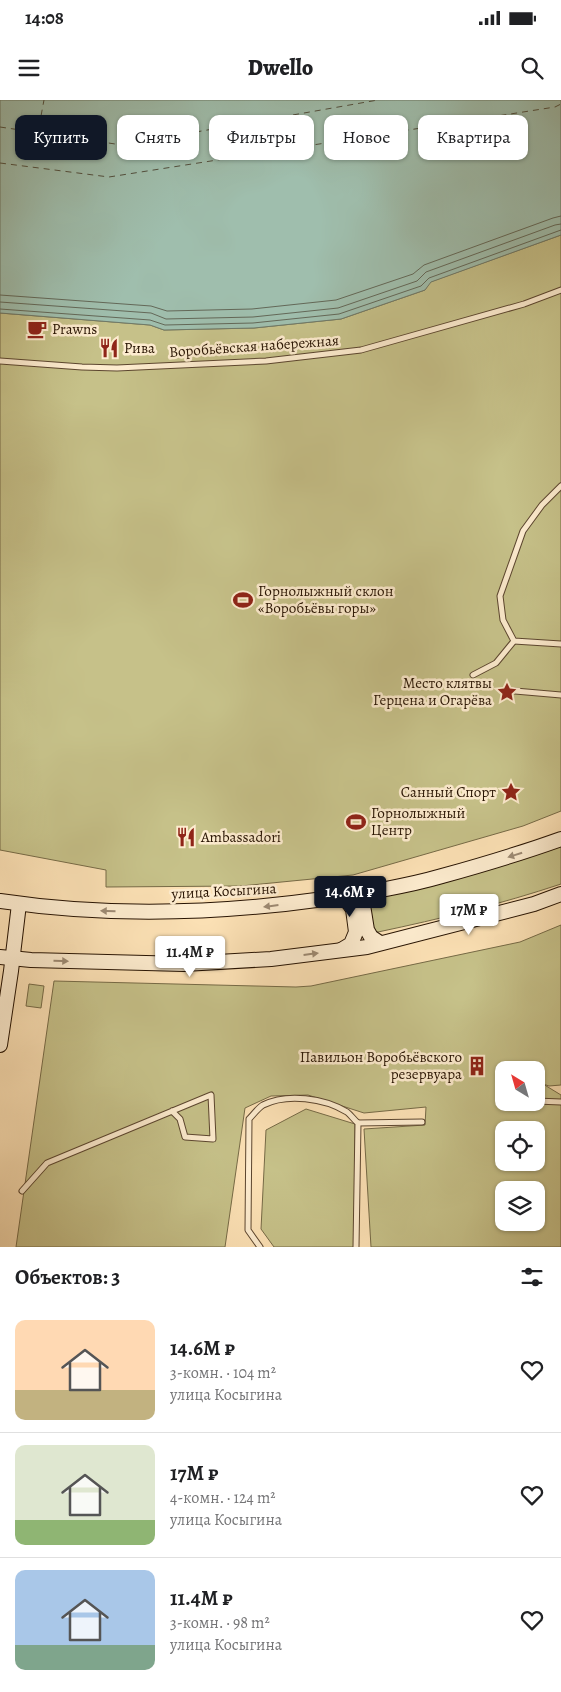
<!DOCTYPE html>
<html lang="ru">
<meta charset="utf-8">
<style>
body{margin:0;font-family:Alegreya,serif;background:#f2f2f2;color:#202124;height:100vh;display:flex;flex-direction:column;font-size:19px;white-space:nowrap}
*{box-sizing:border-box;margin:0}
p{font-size:16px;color:#757577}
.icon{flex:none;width:28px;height:28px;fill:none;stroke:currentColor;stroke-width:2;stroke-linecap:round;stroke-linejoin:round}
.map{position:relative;height:1147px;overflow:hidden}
.panel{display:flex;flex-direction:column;background:#fff;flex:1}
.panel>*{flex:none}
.guide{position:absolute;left:15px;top:15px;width:531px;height:45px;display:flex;gap:10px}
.needle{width:32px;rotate:323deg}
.tools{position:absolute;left:495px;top:961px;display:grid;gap:10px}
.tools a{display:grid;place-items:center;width:50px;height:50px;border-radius:10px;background:#fff;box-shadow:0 1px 4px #0004;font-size:25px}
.price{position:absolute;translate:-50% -42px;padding:0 11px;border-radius:5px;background:#fff;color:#222;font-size:16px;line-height:32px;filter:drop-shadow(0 1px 2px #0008)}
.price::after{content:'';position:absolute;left:50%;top:30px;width:15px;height:11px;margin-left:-8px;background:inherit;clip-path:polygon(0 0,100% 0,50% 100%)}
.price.active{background:#111827;color:#fff}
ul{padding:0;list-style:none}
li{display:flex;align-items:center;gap:15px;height:125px;padding:0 15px}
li+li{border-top:1px solid #e0e0e0}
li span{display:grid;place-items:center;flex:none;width:140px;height:100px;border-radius:10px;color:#555}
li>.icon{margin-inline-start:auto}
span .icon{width:60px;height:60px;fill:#fffc;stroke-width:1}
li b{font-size:21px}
h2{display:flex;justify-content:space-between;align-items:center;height:60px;padding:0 15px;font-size:21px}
.tag{padding:0 18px;border-radius:10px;background:#fff;box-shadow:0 1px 4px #0004;font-size:18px;line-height:45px}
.tag.active{background:#111827;color:#fff}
.status{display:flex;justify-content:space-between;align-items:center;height:35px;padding:0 25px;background:#fff;direction:ltr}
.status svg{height:14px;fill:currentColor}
header{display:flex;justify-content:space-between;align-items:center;height:65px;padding:0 15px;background:#fff;font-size:22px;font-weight:800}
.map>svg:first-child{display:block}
.green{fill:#c6c189;stroke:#766a46;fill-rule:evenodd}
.water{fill:#9fbead;stroke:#6f7a69}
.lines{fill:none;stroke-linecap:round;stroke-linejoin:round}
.shore{stroke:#636858;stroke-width:1}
.ferry{stroke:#514f3e;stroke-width:1;stroke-dasharray:6 5;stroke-linecap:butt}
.lane-casing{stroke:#5c462f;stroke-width:7}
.secondary-casing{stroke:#271302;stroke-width:16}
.lane{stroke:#fdeccf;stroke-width:5}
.secondary{stroke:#fdeccf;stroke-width:14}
.oneway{fill:#9d8a73}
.labels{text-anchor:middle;stroke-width:5;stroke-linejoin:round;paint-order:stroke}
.poi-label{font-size:15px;fill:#271302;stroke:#fdeccf;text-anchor:start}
.street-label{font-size:15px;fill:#271302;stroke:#fdeccf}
</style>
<div class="status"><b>14:08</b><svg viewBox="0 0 49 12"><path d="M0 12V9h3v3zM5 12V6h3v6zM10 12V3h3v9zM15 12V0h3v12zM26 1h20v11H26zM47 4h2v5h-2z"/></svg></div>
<header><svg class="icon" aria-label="menu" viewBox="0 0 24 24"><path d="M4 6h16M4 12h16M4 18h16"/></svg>Dwello<svg class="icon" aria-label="search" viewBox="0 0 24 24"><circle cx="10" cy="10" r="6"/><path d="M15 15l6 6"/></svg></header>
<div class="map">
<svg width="561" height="1147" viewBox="0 0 561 1147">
<rect width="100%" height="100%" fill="#fce1b5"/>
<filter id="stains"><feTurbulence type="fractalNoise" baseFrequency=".004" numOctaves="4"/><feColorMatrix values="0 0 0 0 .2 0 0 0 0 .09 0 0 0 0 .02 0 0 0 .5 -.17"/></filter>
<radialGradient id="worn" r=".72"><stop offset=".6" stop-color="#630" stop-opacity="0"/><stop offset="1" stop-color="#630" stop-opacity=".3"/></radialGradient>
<!-- green -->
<g class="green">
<path d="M561,135v576l-38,15 -170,49 -112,11 -135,1v-17l-106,-20v-537l150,12 14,5 90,-2 87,-9 84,-29 5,-8z"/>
<path d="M561,745v39c-60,20 -121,35 -183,48l-4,-1 -9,-31z"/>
<path d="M561,825v160l-12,1 -6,-2 18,11v152h-190l-7,-118 61,-4 1,-18 -62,6 -56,-18 -37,1 -26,12 -20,139h-209l38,-266 242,6 15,-1 209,-44zM504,970h32v32h-32zM504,1030h32v32h-32zM504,1090h32v32h-32z"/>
<path d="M29,884l15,2 -3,22 -15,-2z"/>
<path d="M306,1009l49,15v123h-81l-13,-18 5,-99z"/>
</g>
<!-- water -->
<path class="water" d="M0,0h561v135l-130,47 -6,8 -84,29 -87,9 -90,2 -14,-5 -150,-12z"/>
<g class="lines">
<!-- shore -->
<g class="shore">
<path d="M0,195l151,11 16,5 85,-2 84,-9 77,-26 11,-9 129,-47 8,-2"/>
<path d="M0,202l151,11 15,6 87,-2 85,-9 79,-27 9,-9 129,-47 6,-1"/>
<path d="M0,209l150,11 15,5 88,-2 86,-9 82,-28 8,-8 132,-48"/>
</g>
<!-- ferry -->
<g class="ferry">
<path d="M0,27l122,18 256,-45"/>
<path d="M35,48l9,-48"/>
<path d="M0,63l109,14 446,-70 6,-3"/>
</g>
<defs>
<g id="lane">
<path d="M0,261l82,6 35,1 149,-7 95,-11 163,-46 37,-14"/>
<path d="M561,386l-19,19 -19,26 -23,65 3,24 11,21 47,3"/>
<path d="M473,575l23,-12 18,-22"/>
<path d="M515,591l46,4"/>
<path d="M536,1001l25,1"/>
<path d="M358,1023l64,-1"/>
<path d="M22,1091l25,-28 164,-68 2,44 -28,-2 -5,-18 -8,-8"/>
<path d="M260,1147l-12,-17 1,-111c4,-4 9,-11 14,-14 24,-12 61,-7 84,7 4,3 7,8 11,11l-2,124"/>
</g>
<g id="secondary">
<path d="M374,791l-10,7 -1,7 4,25 4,7 9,6"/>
<path d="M338,797l10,5 5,7 3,23 -5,12 -10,6"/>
<path d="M0,801c107,16 217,13 324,-2 39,-6 80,-12 118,-23 40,-11 80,-23 119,-37"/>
<path d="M0,857l31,3 153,4 87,-5 96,-12 167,-43 27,-10"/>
<path d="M0,945l11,-74 8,-67"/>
</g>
</defs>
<!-- lane casing -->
<use href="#lane" class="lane-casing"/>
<!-- secondary casing -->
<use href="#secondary" class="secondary-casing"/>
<!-- lane -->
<use href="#lane" class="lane"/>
<!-- secondary -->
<use href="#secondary" class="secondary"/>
</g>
<!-- one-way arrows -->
<defs><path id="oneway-solid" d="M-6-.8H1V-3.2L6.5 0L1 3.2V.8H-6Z" transform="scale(1.25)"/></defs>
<g class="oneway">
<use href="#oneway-solid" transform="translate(515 755) rotate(163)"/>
<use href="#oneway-solid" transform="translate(271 806) rotate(173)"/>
<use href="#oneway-solid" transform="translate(108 811) rotate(-179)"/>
<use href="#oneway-solid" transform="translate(311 854) rotate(-7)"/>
<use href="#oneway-solid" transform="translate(61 861) rotate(1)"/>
</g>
<!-- icons -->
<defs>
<symbol id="cafe-bare" viewBox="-9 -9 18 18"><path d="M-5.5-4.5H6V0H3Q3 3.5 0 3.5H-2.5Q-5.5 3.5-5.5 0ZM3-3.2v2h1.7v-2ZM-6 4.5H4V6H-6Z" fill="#8f2418" stroke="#fdeccf" stroke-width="2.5" paint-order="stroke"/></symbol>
<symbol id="restaurant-bare" viewBox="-9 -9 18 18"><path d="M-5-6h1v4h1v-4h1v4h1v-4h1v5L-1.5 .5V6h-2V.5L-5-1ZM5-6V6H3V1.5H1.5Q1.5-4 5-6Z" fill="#8f2418" stroke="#fdeccf" stroke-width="2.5" paint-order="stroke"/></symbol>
<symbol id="stadium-bare" viewBox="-9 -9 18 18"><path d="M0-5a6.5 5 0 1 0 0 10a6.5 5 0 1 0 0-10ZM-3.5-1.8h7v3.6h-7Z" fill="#8f2418" stroke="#fdeccf" stroke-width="2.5" paint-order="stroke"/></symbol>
<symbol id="sight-bare" viewBox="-9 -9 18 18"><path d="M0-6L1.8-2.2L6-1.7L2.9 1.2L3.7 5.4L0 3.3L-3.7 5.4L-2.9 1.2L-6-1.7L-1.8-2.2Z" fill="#8f2418" stroke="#fdeccf" stroke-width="2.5" paint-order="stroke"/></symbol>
<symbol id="building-bare" viewBox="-9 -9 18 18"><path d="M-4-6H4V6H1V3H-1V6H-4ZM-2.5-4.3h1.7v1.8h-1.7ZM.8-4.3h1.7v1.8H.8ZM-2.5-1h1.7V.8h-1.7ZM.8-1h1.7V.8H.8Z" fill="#8f2418" stroke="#fdeccf" stroke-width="2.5" paint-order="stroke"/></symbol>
</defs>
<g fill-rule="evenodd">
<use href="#cafe-bare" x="23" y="215" width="28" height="28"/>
<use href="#restaurant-bare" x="95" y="234" width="28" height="28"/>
<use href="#stadium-bare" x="229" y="486" width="28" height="28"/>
<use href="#sight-bare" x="493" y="578" width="28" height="28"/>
<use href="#sight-bare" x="497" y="678" width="28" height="28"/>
<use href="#stadium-bare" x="342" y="708" width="28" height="28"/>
<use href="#restaurant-bare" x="172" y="723" width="28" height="28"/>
<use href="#building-bare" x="463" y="952" width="28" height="28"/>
</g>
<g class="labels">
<!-- poi labels -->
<g class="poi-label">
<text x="52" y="234">Prawns</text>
<text x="124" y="253">Рива</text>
<text x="258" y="496">Горнолыжный склон<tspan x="258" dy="17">«Воробьёвы горы»</tspan></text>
<text x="492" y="588" text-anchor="end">Место клятвы<tspan x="492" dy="17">Герцена и Огарёва</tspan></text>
<text x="496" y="697" text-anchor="end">Санный Спорт</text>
<text x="371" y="718">Горнолыжный<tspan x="371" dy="17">Центр</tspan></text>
<text x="201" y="742">Ambassadori</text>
<text x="462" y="962" text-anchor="end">Павильон Воробьёвского<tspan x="462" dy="17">резервуара</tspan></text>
</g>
<!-- street labels -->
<g class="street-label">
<text transform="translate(254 246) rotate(-4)" y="5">Воробьёвская набережная</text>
<text transform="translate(224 791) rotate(-3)" y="5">улица Косыгина</text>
</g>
</g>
<rect width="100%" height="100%" filter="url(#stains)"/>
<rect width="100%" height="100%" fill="url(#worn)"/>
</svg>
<div class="tools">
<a><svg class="needle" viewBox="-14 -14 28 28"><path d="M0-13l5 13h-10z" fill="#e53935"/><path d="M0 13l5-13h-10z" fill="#757577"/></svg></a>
<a><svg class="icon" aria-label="locate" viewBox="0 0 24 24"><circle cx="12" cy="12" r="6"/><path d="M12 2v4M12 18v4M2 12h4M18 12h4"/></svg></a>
<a><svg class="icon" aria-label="layers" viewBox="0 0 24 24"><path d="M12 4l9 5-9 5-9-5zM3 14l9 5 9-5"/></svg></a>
</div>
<b class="price active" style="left:350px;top:818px">14.6M ₽</b>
<b class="price" style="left:469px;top:836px">17M ₽</b>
<b class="price" style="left:190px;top:878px">11.4M ₽</b>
<div class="guide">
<a class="tag active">Купить</a>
<a class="tag">Снять</a>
<a class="tag">Фильтры</a>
<a class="tag">Новое</a>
<a class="tag">Квартира</a>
</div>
</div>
<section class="panel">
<h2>Объектов: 3<svg class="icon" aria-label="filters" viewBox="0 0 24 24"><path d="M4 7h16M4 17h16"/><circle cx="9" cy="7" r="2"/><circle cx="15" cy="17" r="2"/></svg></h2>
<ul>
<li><span style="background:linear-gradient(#ffd9b3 70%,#c2b280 0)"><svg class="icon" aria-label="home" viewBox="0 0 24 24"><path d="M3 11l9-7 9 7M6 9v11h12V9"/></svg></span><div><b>14.6M ₽</b><p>3-комн. · 104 m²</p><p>улица Косыгина</p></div><svg class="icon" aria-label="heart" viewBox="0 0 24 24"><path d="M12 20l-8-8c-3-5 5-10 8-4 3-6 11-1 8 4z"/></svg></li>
<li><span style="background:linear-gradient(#dfe7d0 75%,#8fb573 0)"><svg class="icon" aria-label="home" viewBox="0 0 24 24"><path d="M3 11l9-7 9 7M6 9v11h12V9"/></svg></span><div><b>17M ₽</b><p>4-комн. · 124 m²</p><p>улица Косыгина</p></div><svg class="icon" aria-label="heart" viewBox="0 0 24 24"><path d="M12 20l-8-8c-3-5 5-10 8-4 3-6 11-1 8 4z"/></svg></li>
<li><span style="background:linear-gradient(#a9c7e8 75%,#7fa58c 0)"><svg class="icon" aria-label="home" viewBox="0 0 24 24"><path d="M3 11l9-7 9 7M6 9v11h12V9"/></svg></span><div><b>11.4M ₽</b><p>3-комн. · 98 m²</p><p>улица Косыгина</p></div><svg class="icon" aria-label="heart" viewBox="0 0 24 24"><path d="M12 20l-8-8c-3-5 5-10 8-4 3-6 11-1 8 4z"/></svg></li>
</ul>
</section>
